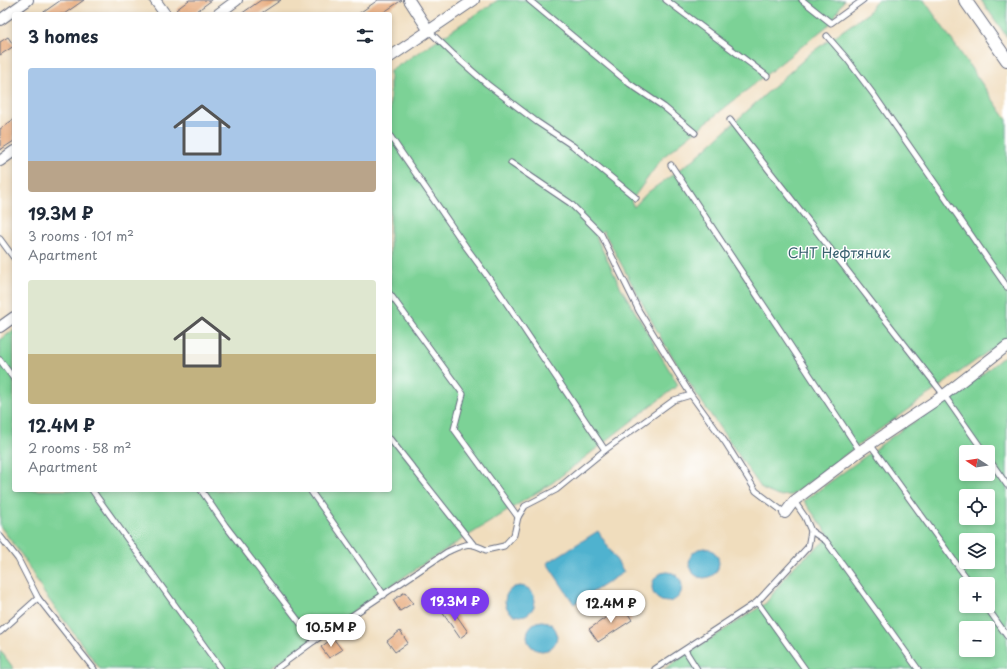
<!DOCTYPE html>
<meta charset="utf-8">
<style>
body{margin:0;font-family:"Playpen Sans",sans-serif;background:#f6f6f7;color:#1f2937;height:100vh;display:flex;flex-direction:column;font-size:15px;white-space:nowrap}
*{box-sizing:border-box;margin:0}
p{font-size:13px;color:#747a83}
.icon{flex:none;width:22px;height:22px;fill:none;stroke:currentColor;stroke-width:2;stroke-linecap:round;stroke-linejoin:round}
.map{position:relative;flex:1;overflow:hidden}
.sheet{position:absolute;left:12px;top:12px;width:380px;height:480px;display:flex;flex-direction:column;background:#fff;border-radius:4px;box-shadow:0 2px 6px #0003}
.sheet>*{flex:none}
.needle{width:26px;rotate:282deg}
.fabs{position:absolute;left:959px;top:445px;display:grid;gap:8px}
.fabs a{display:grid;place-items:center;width:36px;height:36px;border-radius:4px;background:#fff;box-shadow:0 2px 6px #0003;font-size:20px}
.price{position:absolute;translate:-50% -34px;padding:0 9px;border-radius:14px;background:#fff;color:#222;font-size:13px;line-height:26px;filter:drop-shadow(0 1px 2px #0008)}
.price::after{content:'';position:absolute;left:50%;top:24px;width:12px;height:9px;margin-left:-6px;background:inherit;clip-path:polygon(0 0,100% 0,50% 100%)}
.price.active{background:#7c3aed;color:#fff}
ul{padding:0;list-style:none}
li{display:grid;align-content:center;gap:8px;height:212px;padding:0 16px}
li span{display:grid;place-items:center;height:124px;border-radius:4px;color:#555}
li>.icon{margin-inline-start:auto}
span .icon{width:72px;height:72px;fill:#fffc;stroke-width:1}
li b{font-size:17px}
h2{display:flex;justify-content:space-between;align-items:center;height:48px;padding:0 16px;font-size:17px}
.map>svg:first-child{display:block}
.green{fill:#7cd296;stroke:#4c807a;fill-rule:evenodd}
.water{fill:#50b2cf;stroke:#367096}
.building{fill:#e6a674}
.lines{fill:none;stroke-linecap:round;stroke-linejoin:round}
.service-casing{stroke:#666c7f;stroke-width:7}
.minor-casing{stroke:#666c7f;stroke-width:12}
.tertiary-casing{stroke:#666c7f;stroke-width:14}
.service{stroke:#fff;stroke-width:5}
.minor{stroke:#fff;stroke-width:10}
.tertiary{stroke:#fff;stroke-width:12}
.labels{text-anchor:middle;stroke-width:3;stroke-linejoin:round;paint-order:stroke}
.park-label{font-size:14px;fill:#38606f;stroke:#fff}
</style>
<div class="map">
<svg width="1007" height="669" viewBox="0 0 1007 669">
<rect width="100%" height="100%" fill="#fff"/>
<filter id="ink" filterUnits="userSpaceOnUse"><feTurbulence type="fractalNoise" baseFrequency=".025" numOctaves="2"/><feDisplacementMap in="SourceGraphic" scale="8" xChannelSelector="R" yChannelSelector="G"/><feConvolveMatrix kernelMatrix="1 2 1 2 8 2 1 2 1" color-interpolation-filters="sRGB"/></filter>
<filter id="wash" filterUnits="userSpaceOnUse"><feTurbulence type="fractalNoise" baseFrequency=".012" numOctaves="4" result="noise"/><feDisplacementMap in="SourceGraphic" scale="16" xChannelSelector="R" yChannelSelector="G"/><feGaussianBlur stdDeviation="0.9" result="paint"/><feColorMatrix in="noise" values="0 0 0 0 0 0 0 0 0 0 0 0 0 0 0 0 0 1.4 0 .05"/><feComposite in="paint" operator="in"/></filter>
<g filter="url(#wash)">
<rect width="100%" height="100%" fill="#f0ddbd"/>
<!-- green -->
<g class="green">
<path d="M498,0h346l-13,23 -168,134 -32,44 3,6 13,-14 46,-33 119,-108 56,-39 9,-13h47l83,120v217l-29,22 -110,79 -76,57 -14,1 -16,-7 -67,-97 -33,-52 -59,-110 -7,7 24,49 58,99 -126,98 -129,81 -154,105h-169l-56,-76 -21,-36 -23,-31v-186l14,-10v160h376v-419z"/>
<path d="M981,0h26v37z"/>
<path d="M1007,354v315h-343l102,-66 26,-35 38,-31 -26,-36 100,-73 49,-30zM966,452h22v22h-22zM966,496h22v22h-22zM966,540h22v22h-22zM966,584h22v22h-22zM966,628h22v22h-22z"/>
<path d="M0,650l14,19h-14z"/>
</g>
<!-- water -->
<g class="water">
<path d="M598,531l26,41 -50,32 -27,-41z"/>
<circle cx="704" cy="563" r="15"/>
<circle cx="667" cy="587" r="15"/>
<circle cx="520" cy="601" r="15"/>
<circle cx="542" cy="636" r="15"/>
</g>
<g id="blocks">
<!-- building -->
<g class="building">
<path d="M61,0h23l-20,14h-23z"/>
<path d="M189,0h23l-19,14h-13l-4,-4z"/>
<path d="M261,0h20l-21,14h-19z"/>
<path d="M378,0h24l-21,14h-23z"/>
<path d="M8,37l6,9 -14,9v-13z"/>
<path d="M14,119v22l-14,9v-21z"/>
<path d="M405,592l8,11 -13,8 -7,-11z"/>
<path d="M450,606l18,26 -8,6 -18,-26z"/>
<path d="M623,606l9,14 -34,22 -9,-13z"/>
<path d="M400,631l8,12 -13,9 -8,-11z"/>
<path d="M333,638l9,12 -13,8 -8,-11z"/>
</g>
</g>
</g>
<g filter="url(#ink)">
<use href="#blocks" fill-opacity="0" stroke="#666c7f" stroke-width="1"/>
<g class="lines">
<defs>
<g id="service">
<path d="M529,0l101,84 34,23 31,26"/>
<path d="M666,0l101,76"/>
<path d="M802,0l29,23 32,-23"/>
<path d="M429,31l25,24 33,29 50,38 36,24 63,52"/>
<path d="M827,36l20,23 27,36 133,192"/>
<path d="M730,120l214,275 40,57"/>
<path d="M390,136l76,111 33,45 106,158"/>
<path d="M511,163l59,40 31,31 38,77 52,84 34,47 31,49 29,22"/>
<path d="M671,165l189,286"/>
<path d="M0,239l14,19"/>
<path d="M390,294l73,100 -9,35 64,88"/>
<path d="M0,360l14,19"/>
<path d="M390,439l83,105"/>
<path d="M870,444l101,140"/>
<path d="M988,458l19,27"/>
<path d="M92,490l129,179"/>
<path d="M201,490l24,35 89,116"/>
<path d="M310,490l74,105"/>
<path d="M811,531l15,10 92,128"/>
<path d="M0,536l18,23 20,39 56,71"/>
<path d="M757,602l48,67"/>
<path d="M986,606l21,30"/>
<path d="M0,632l38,-34"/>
<path d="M685,650l12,19"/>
<path d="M276,669l38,-28 133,-89c18,-8 21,-11 39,-2l18,-4 10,-11 4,-18 7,-11 31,-16 49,-40 69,-50 17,-5"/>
<path d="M655,669l102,-67 51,-55 3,-16 -6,-14 -11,-16"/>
</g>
<g id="minor">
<path d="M155,0l10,14"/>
<path d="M409,0l20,31"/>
<path d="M218,14l19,-14"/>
<path d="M0,20l28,-20"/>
<path d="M390,57l84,-57"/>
<path d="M0,161l14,-10"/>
<path d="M0,327l14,-10"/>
<path d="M785,513l9,-12 66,-50 84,-56 63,-49"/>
</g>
<path id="tertiary" d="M965,0l42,60"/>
</defs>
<!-- service casing -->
<use href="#service" class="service-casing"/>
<!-- minor casing -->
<use href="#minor" class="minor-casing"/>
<!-- tertiary casing -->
<use href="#tertiary" class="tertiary-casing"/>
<!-- service -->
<use href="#service" class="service"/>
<!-- minor -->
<use href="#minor" class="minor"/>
<!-- tertiary -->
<use href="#tertiary" class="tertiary"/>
</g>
</g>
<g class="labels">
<!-- park labels -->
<g class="park-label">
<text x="839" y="258">СНТ Нефтяник</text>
</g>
</g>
</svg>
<div class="fabs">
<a><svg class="needle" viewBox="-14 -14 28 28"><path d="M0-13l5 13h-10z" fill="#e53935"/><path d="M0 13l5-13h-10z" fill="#747a83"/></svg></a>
<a><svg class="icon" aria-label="locate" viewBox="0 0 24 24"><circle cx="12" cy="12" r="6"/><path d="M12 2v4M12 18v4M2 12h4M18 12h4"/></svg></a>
<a><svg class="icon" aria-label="layers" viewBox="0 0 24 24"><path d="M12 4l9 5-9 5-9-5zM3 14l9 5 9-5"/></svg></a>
<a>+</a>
<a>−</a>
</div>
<b class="price active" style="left:455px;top:622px">19.3M ₽</b>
<b class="price" style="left:611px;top:624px">12.4M ₽</b>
<b class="price" style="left:331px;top:648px">10.5M ₽</b>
<section class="sheet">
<h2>3 homes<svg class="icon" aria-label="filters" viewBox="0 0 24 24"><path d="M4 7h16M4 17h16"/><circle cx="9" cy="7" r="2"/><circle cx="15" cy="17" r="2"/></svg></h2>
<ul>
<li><span style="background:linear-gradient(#a9c7e8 75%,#b9a48a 0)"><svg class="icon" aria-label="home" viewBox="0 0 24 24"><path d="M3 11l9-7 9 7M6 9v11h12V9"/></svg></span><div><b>19.3M ₽</b><p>3 rooms · 101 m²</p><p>Apartment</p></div></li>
<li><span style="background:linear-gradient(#dfe7d0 60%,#c2b280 0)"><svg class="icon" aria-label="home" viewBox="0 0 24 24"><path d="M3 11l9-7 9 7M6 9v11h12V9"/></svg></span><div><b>12.4M ₽</b><p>2 rooms · 58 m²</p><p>Apartment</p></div></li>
</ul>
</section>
</div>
